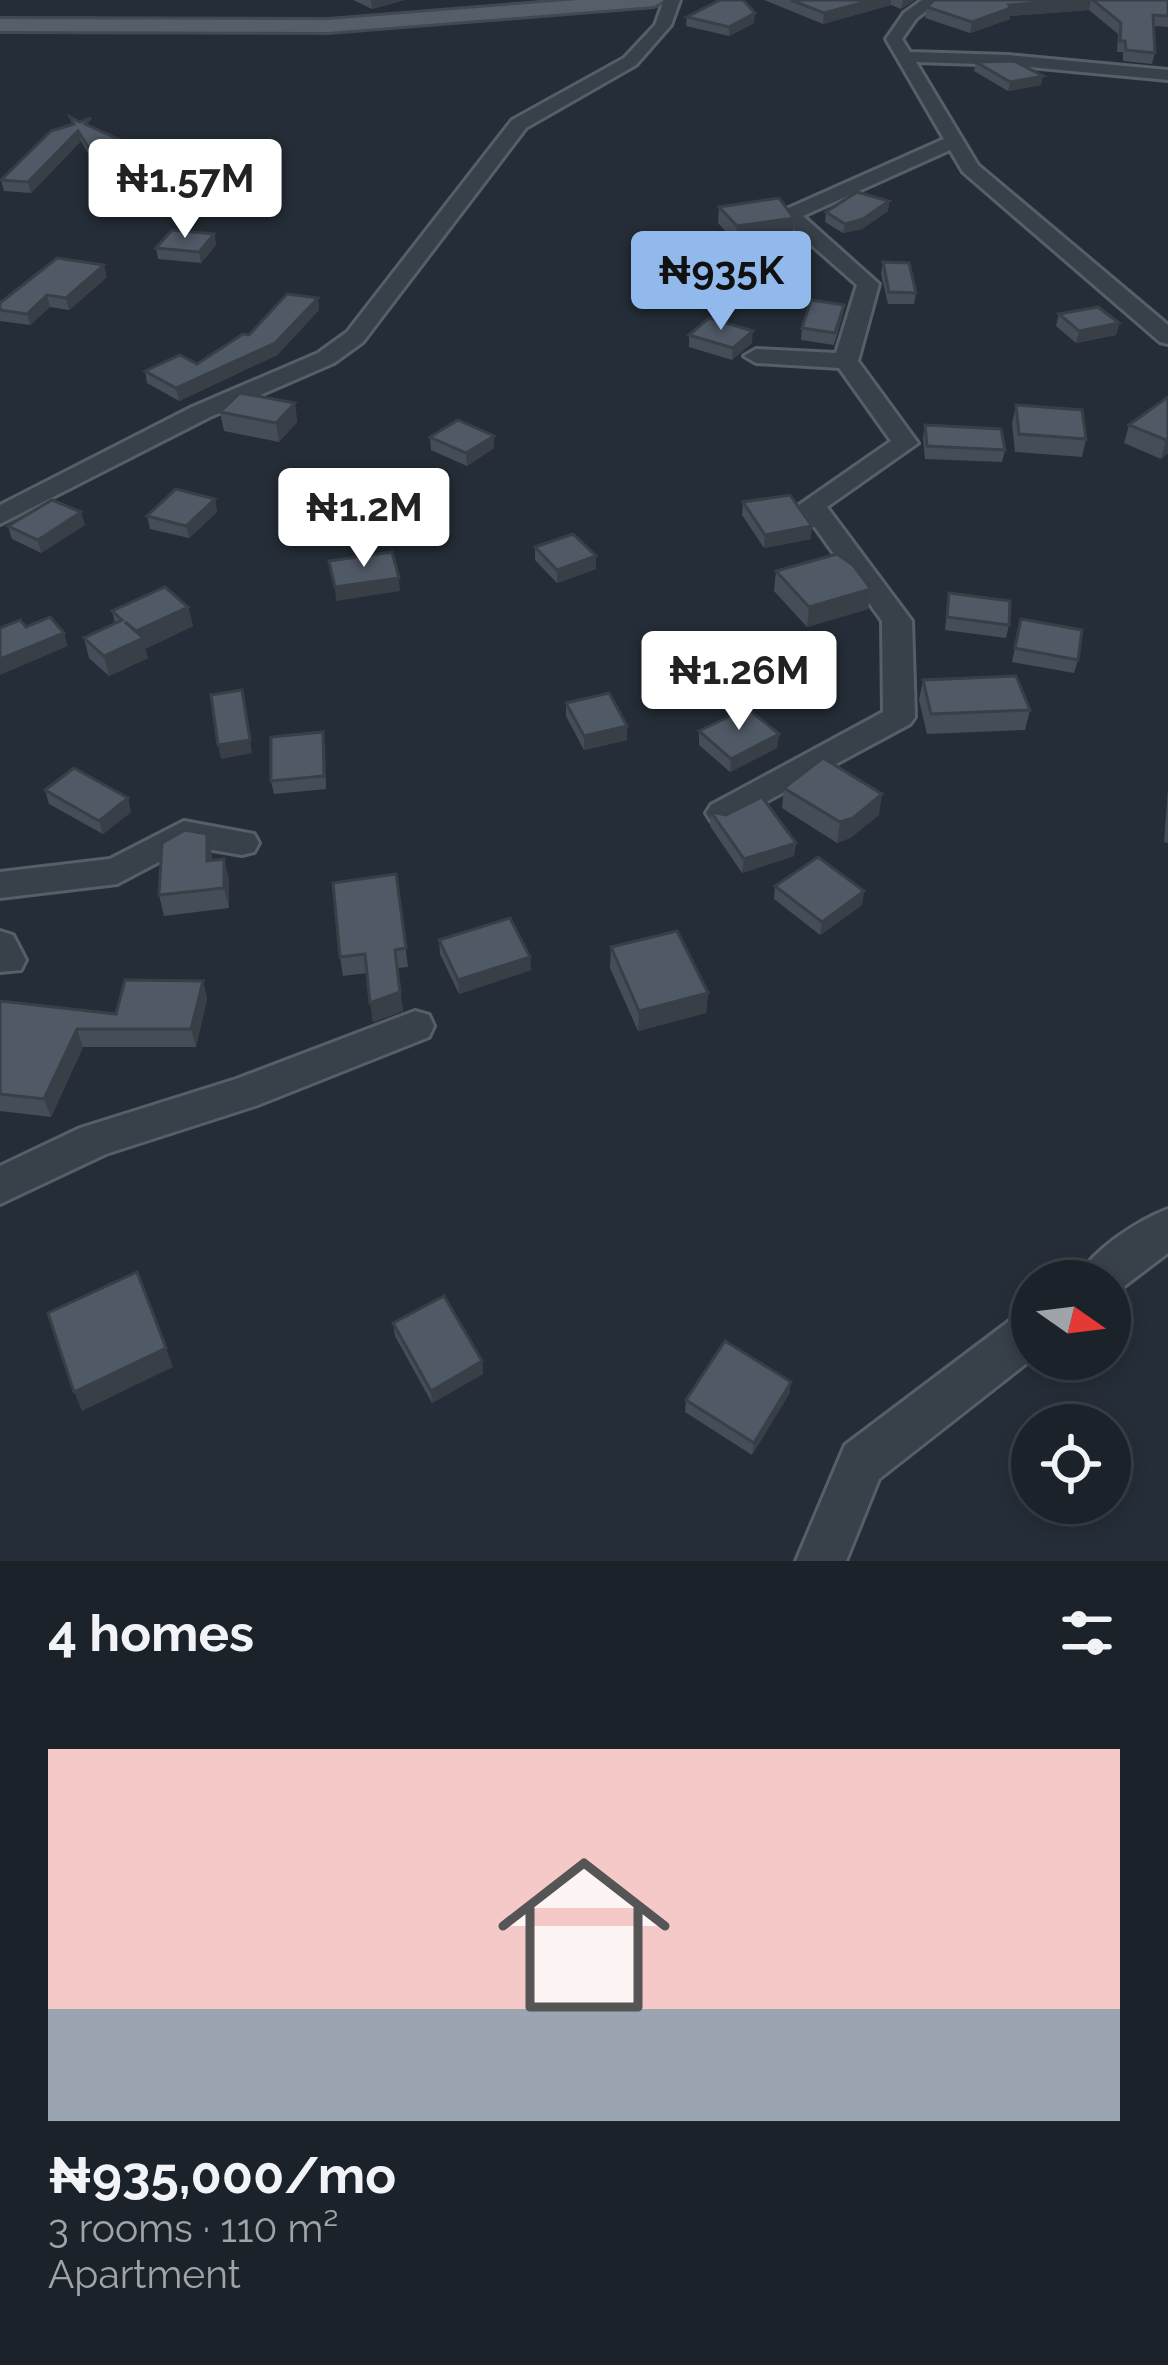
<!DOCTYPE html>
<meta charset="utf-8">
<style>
body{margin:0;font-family:Raleway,sans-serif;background:#292f36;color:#f1f3f6;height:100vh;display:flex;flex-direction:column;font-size:45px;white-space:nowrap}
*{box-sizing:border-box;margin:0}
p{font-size:39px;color:#a0a4a8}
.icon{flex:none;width:66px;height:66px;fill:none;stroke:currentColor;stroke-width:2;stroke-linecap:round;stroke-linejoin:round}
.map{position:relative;height:1561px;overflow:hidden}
.side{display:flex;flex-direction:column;background:#1c222a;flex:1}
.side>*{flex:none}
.needle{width:78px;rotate:104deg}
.controls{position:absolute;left:1011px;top:1260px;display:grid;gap:24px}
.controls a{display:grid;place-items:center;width:120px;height:120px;border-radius:50%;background:#1c222a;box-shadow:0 6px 18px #0003,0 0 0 3px #3a3f47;font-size:60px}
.price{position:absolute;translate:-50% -102px;padding:0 27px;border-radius:12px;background:#fff;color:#222;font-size:39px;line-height:78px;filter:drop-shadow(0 3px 6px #0008)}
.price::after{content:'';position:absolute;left:50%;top:72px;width:36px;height:27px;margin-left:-18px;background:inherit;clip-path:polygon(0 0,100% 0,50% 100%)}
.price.active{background:#92b9eb;color:#111}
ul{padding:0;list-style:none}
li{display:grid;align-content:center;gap:24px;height:636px;padding:0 48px}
li span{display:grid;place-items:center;height:372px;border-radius:0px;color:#555}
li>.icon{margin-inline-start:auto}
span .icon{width:216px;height:216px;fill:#fffc;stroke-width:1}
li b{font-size:51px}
h2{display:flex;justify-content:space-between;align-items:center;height:144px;padding:0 48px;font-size:51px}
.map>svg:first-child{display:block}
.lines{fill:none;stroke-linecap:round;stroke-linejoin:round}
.minor-casing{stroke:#565e67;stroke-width:6}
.major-casing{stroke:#414952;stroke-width:6}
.minor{fill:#384049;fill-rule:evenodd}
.major{fill:#565f69;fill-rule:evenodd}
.wall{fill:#454d58}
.shaded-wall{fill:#383f47}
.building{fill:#505a66;stroke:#383f47;stroke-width:3}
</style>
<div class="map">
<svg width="1168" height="1561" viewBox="0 0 1168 1561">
<rect width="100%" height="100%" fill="#252e38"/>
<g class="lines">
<defs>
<g id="minor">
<path d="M664,0h16l-9,25 -35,40 -110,63 -163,214 -29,21 -124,54 -210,107v-19l192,-98 126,-54 29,-21 165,-212 112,-62 31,-33z"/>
<path d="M922,0h18l-24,19 -14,20 8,13 98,3 160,15v10l-160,-15 -92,-3 62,103 190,160v19l-8,-2 -197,-170 -13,-22 -147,66 76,68 -21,77 60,82 -91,64 85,114 3,96 -5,7 -187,101 -12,-4 -5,-8 5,-8 172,-93 -1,-91 -83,-116 92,-64 -52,-73 -83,-5 -12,-7 12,-7 80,4 21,-68 -75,-66v-8l162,-72 -58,-100 18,-26z"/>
<path d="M184,821l70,13 5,9 -5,9 -12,3 -53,-9 -72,38 -117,14v-26l110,-13z"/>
<path d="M0,931l13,4 13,25 -5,10 -21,2z"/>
<path d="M415,1011l14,4 5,11 -5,11 -171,68 -152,49 -106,50v-38l80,-38 156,-49z"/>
<path d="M1168,1209v44l-58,44v-16h-34c13,-29 62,-61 92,-72z"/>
<path d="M1032,1310v49l-153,120 -33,82h-50l49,-116 171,-129z"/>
</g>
<path id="major" d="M578,0h86l-10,6 -326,26 -328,-1v-12l328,1z"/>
</defs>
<!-- minor casing -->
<use href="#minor" class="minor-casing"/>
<!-- major casing -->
<use href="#major" class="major-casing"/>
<!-- minor -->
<use href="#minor" class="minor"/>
<!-- major -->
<use href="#major" class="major"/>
</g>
<!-- wall -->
<g class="wall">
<path d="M353,0h51l-32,9z"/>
<path d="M764,0h151l-14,9 -10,-4 -68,19z"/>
<path d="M934,0h234v27l-14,-1 1,27 -3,11 -29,-3v-9h-6l1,-18 -29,-24 -79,6v3l-40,14 -45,-15 2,-11z"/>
<path d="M687,17l67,6 -25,13 -43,-10z"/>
<path d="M976,62l65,23 -33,6 -34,-20z"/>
<path d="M70,117l22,10 48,32 -44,8 -15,-26 -50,52 -27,-2 -3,-11 71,-56z"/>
<path d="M889,201l-1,10 -26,18 -19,4 -18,-11 1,-10z"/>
<path d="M719,207l75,11 -1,16 -57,9 -18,-20z"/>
<path d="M214,234l2,11 -15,18 -43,-4 -2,-11z"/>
<path d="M883,262l33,31 -2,11h-26l-7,-30z"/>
<path d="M107,277l-38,33 -19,-3 -20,18 -30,-4v-18z"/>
<path d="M318,298l1,12 -42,45 -98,46 -32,-18 -2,-12 52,-7z"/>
<path d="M844,305l-2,12 -8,28 -33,-5 1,-12z"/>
<path d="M1059,314l60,9 -3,12 -40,8 -20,-17z"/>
<path d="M689,335l63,8 -20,17 -43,-13z"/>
<path d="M1168,397v56l-7,6 -37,-16 5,-18z"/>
<path d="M295,403l2,19 -18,20 -55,-11 -4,-19z"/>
<path d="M1016,405l70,34 -4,18 -67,-5 -3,-28z"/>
<path d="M925,425l80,25 -3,12 -77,-3 -2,-21z"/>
<path d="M430,437l64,11 -27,18 -36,-16z"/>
<path d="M215,499l2,13 -28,26 -39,-9 -3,-13z"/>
<path d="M743,502l68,37 -47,9 -22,-33z"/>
<path d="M85,525l-44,28 -29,-14 -4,-13z"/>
<path d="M535,547l61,22 -39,14 -22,-23z"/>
<path d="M776,571l95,18 -3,20 -61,18 -33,-36z"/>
<path d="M949,593l60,32 -3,13 -61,-8z"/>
<path d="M188,607l5,19 -48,23 3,9 -39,18 -20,-18 -5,-20 31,-15 -3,-12z"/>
<path d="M1021,619l57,41 -4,13 -62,-11z"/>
<path d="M923,680l107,30 -5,20 -98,4 -8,-34z"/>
<path d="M566,703l61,37 -43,10 -18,-34z"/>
<path d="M699,731l80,3 -2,14 -47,24 -31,-27z"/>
<path d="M325,745l1,44 -52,5 -3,-13z"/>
<path d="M784,788l95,27 -29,23 -13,5 -55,-35z"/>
<path d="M1168,788v55l-4,-1z"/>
<path d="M45,790l83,8 3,14 -28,22 -54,-30z"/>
<path d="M711,812l85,31 -2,13 -52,17 -32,-47z"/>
<path d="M212,854v6l17,19v29l-65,8 -5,-21z"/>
<path d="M396,874l12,93 -11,1 6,43 -30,11 -6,-49 -24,3 -3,-19z"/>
<path d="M775,886l89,5 -2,14 -42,30 -46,-36z"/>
<path d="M439,940l92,30 -72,24 -19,-40z"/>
<path d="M611,947l97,46 -2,20 -68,18 -28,-63z"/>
<path d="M203,981l4,18 -11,48h-113l-32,70 -51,-6v-110l116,13z"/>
<path d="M393,1323l89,38 1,13 -51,29 -37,-67z"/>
<path d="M791,1382l-2,12 -37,61 -67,-43 1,-12z"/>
</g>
<!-- shaded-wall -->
<g class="shaded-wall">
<path d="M371,0h33l-32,9z"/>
<path d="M872,0h19v5l-68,19 1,-11z"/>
<path d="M903,0h12l-14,9z"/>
<path d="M1077,0h14l-2,10 -79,6v3l-40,14 2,-11 37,-17z"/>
<path d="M755,13l-1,10 -25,13v-9z"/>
<path d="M1043,76l-2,9 -33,6 2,-9z"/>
<path d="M78,131l3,10 -50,52 -3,-11z"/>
<path d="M138,148l2,11 -44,8 -2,-11z"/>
<path d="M889,201l-1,10 -26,18 -19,4 2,-9z"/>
<path d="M794,218l-1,16 -57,9 1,-17z"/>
<path d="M214,234l2,11 -15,18 -2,-11z"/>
<path d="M104,265l3,12 -38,33 -3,-12z"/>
<path d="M47,295l3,12 -20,18 -3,-11z"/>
<path d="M318,298l1,12 -42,45 -98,46 -3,-13z"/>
<path d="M1119,323l-3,12 -40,8 3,-12z"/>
<path d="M753,331l-1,12 -20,17 1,-12z"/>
<path d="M295,403l2,19 -18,20 -3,-19z"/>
<path d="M494,436v12l-27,18 -1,-13z"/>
<path d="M1168,438v15l-7,6 5,-19z"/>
<path d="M215,499l2,13 -28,26 -3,-12z"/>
<path d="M81,512l4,13 -44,28 -3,-13z"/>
<path d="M812,526l-1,13 -47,9 1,-13z"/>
<path d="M596,556v13l-39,14v-13z"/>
<path d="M399,578l1,13 -64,10 -1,-14z"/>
<path d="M871,589l-3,20 -61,18 2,-20z"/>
<path d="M188,607l5,19 -48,23 3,9 -39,18 -5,-20 32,-25z"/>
<path d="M64,633l4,13 -68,29v-16z"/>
<path d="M242,690l10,63 -31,6 -3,-14z"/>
<path d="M627,726v14l-43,10v-14z"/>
<path d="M779,734l-2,14 -47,24 1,-13z"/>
<path d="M882,794l-3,21 -29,23 -13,5 3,-21z"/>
<path d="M128,798l3,14 -28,22 -4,-13z"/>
<path d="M207,834l5,20v27l-5,-20z"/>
<path d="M796,843l-2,13 -52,17 2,-14z"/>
<path d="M224,859l5,20v29l-5,-20z"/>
<path d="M864,891l-2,14 -42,30 2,-13z"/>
<path d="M530,957l1,13 -72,24 -1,-14z"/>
<path d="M203,981l4,18 -11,48 -5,-18z"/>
<path d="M400,992l3,19 -30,11 -3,-19z"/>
<path d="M708,993l-2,20 -68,18 1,-20z"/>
<path d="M77,1029l6,18 -32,70 -7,-18z"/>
<path d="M166,1348l7,19 -91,44 -8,-19z"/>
<path d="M482,1361l1,13 -51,29 -1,-12z"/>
<path d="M791,1382l-2,12 -37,61 2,-12z"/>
</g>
<!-- building -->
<g class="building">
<path d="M720,0h23l12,13 -26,14 -42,-10z"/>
<path d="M791,0h81l-48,13z"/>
<path d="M934,0h143l-68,5 2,3 -39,14 -45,-15z"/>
<path d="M1093,0h75v16l-15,-1 2,38 -29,-3 -1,-9h-5l1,-18z"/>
<path d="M1014,61l29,15 -33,6 -34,-20z"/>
<path d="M70,117l10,5 11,-4 -6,6 53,24 -44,8 -16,-25 -50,51 -27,-2 50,-49 23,-7z"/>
<path d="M857,192l32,9 -26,18 -18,5 -19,-12z"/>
<path d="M779,198l15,20 -57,8 -18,-19z"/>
<path d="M172,230l42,4 -15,18 -43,-4z"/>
<path d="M57,258l47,7 -38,33 -19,-3 -20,19 -27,-4v-7z"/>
<path d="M883,262l26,1 7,30 -27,-1z"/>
<path d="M287,294l31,4 -43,45 -99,45 -31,-17 35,-16 17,9 46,-30 6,1z"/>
<path d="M811,300l33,5 -9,28 -33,-5z"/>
<path d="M1098,307l21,16 -40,8 -20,-17z"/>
<path d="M709,318l44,13 -20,17 -44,-13z"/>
<path d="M240,393l55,10 -19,20 -56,-11z"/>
<path d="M1168,397v41l-2,2 -37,-15z"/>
<path d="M1016,405l66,5 4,29 -67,-5z"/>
<path d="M458,420l36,16 -28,17 -36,-16z"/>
<path d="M925,425l76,4 4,21 -78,-4z"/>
<path d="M176,489l39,10 -29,27 -39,-10z"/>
<path d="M790,495l22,31 -47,9 -22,-33z"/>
<path d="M52,500l29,12 -43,28 -30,-14z"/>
<path d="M573,534l23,22 -39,14 -22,-23z"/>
<path d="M392,552l7,26 -64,9 -6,-26z"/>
<path d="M837,554l16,11 18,24 -62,18 -33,-36z"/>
<path d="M165,587l23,20 -52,24 -11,-9 18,16 -39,18 -20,-18 38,-18 -10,-9z"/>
<path d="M949,593l61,8 -1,24 -62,-8z"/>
<path d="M50,617l14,16 -64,26v-31l20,-8 6,7z"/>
<path d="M1021,619l61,11 -4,30 -63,-12z"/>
<path d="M1016,676l14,34 -99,4 -8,-34z"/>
<path d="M242,690l8,50 -32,5 -7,-50z"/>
<path d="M609,693l18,33 -43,10 -18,-33z"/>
<path d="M747,708l32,26 -48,25 -32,-28z"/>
<path d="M323,732l1,44 -53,5v-44z"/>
<path d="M823,758l59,36 -29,24 -13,4 -56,-34z"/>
<path d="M74,768l54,30 -29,23 -54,-31z"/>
<path d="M762,797l34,46 -52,16 -33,-47 15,3z"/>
<path d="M185,830l22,4v27l17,-2v29l-65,7 3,-52z"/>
<path d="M818,857l46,34 -42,31 -47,-36z"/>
<path d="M396,874l10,74 -11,2 5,42 -30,11 -5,-49 -25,3 -7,-74z"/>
<path d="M510,918l20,39 -72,23 -19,-40z"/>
<path d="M677,931l31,62 -69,18 -28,-64z"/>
<path d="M125,980l78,1 -12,48h-114l-33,70 -44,-5v-93l116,13z"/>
<path d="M137,1272l29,76 -92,44 -26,-79z"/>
<path d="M444,1296l38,65 -51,30 -38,-68z"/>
<path d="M725,1341l66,41 -37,61 -68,-43z"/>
</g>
</svg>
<div class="controls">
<a><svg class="needle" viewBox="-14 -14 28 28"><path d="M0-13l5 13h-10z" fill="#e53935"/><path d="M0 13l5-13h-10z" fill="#a0a4a8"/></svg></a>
<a><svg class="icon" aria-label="locate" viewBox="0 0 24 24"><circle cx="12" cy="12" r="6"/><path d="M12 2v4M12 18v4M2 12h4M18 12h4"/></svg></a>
</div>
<b class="price" style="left:185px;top:241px">₦1.57M</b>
<b class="price active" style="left:721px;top:333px">₦935K</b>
<b class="price" style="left:364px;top:570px">₦1.2M</b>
<b class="price" style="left:739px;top:733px">₦1.26M</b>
</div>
<section class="side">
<h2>4 homes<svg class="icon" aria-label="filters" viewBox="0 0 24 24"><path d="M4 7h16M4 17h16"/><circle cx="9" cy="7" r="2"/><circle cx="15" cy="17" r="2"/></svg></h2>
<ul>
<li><span style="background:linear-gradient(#f6c9c9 70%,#9aa5b1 0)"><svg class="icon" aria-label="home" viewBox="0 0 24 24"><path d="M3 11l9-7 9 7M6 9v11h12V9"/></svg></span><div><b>₦935,000/mo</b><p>3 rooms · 110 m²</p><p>Apartment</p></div></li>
</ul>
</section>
